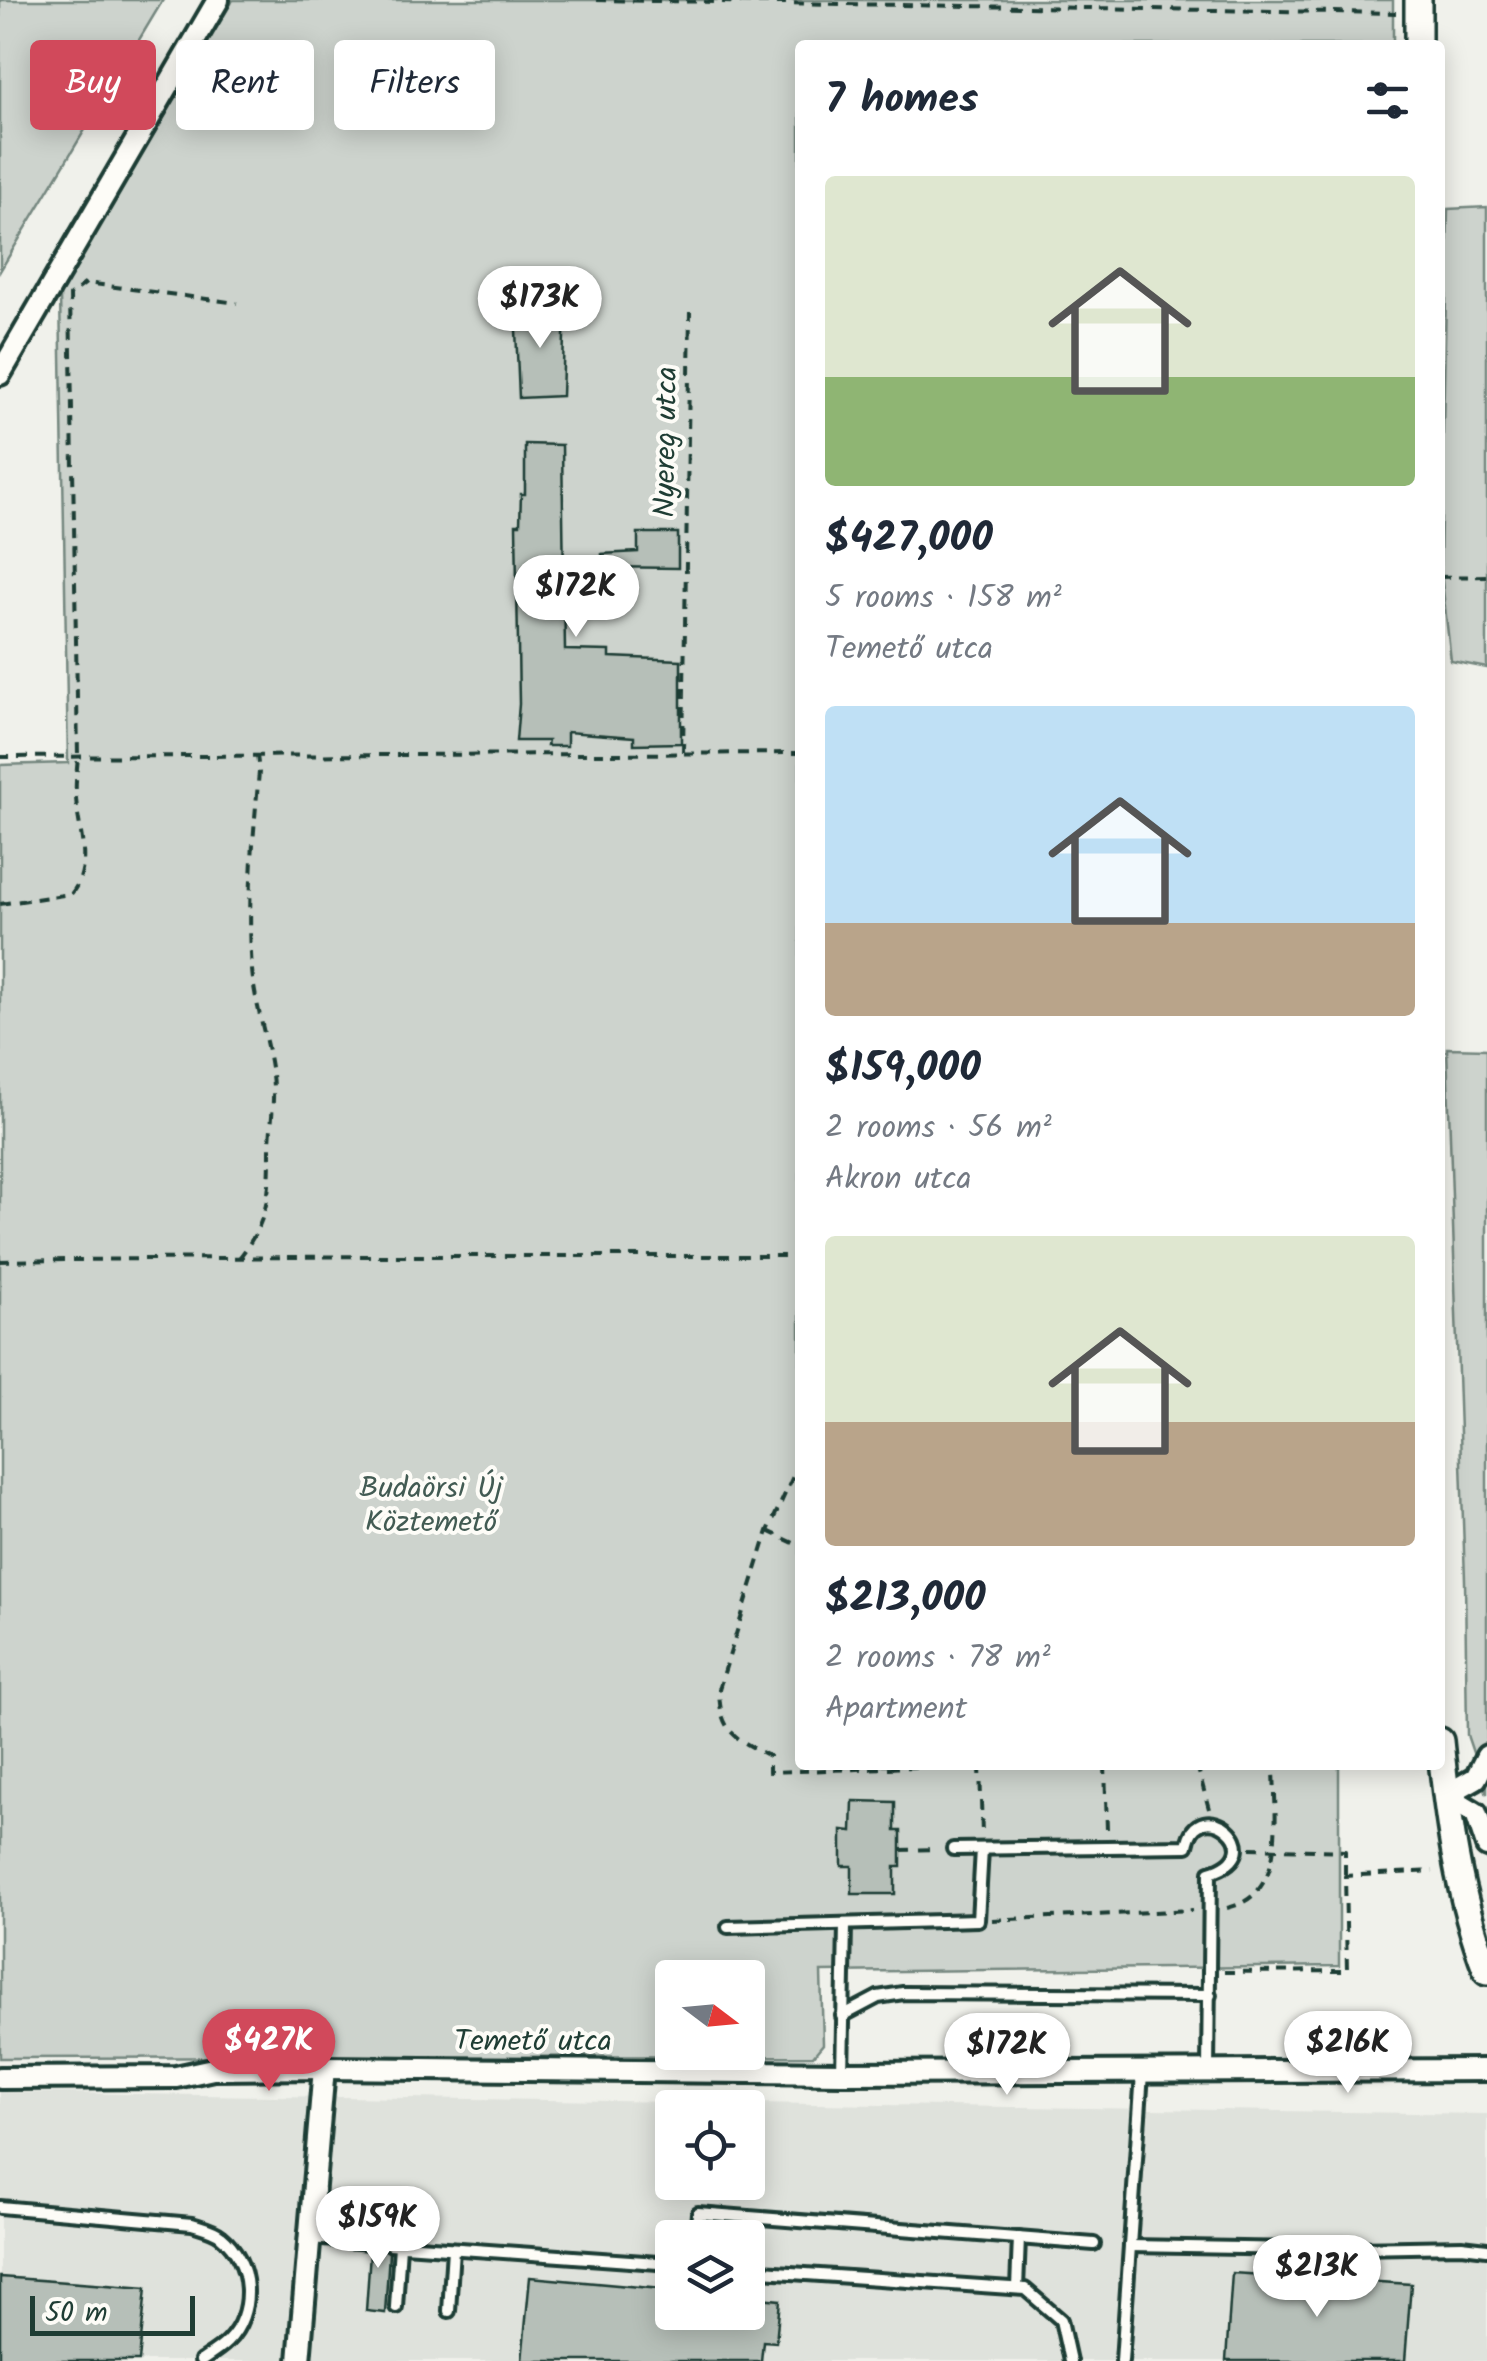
<!DOCTYPE html>
<meta charset="utf-8">
<style>
body{margin:0;font-family:Kalam,sans-serif;background:#f6f6f7;color:#1f2937;height:100vh;display:flex;flex-direction:column;font-size:38px;white-space:nowrap}
*{box-sizing:border-box;margin:0}
p{font-size:32px;color:#747a83}
.icon{flex:none;width:55px;height:55px;fill:none;stroke:currentColor;stroke-width:2;stroke-linecap:round;stroke-linejoin:round}
.map{position:relative;flex:1;overflow:hidden}
.side{position:absolute;left:795px;top:40px;width:650px;height:1730px;display:flex;flex-direction:column;background:#fff;border-radius:10px;box-shadow:0 5px 25px #0003}
.side>*{flex:none}
.guide{position:absolute;left:30px;top:40px;width:615px;height:90px;display:flex;gap:20px}
.needle{width:65px;rotate:106deg}
.tools{position:absolute;left:655px;top:1960px;display:grid;gap:20px}
.tools a{display:grid;place-items:center;width:110px;height:110px;border-radius:10px;background:#fff;box-shadow:0 5px 25px #0003;font-size:50px}
.scale{position:absolute;left:30px;bottom:25px;width:165px;box-sizing:border-box;padding-left:10px;border:5px solid #1f3d34;border-top:0;font-size:28px;line-height:35px;white-space:nowrap;color:#1f3d34;-webkit-text-stroke:8px #fdfcf7;paint-order:stroke}
.price{position:absolute;translate:-50% -85px;padding:0 22px;border-radius:35px;background:#fff;color:#222;font-size:32px;line-height:65px;filter:drop-shadow(0 2px 5px #0008)}
.price::after{content:'';position:absolute;left:50%;top:60px;width:30px;height:22px;margin-left:-15px;background:inherit;clip-path:polygon(0 0,100% 0,50% 100%)}
.price.current{background:#d1495b;color:#fff}
ul{padding:0;list-style:none}
li{display:grid;align-content:center;gap:20px;height:530px;padding:0 30px}
li span{display:grid;place-items:center;height:310px;border-radius:10px;color:#555}
li>.icon{margin-inline-start:auto}
span .icon{width:180px;height:180px;fill:#fffc;stroke-width:1}
li b{font-size:42px}
h2{display:flex;justify-content:space-between;align-items:center;height:120px;padding:0 30px;font-size:42px}
.pill{padding:0 35px;border-radius:10px;background:#fff;box-shadow:0 5px 25px #0003;font-size:35px;line-height:90px}
.pill.current{background:#d1495b;color:#fff}
.map>svg:first-child{display:block}
.built{fill:#dfe2dc;fill-rule:evenodd}
.green{fill:#cdd3cd;stroke:#768880;stroke-width:2.5;fill-rule:evenodd}
.building{fill:#b6bfb8;stroke:#1f3d34;stroke-width:2.5}
.lines{fill:none;stroke-linecap:round;stroke-linejoin:round}
.service-casing{stroke:#1f3d34;stroke-width:18}
.minor-casing{stroke:#1f3d34;stroke-width:28}
.tertiary-casing{stroke:#1f3d34;stroke-width:32}
.path{stroke:#1f3d34;stroke-width:4;stroke-dasharray:10 8;stroke-linecap:butt}
.service{stroke:#fdfcf7;stroke-width:10}
.minor{stroke:#fdfcf7;stroke-width:20}
.tertiary{stroke:#fdfcf7;stroke-width:25}
.labels{text-anchor:middle;stroke-width:8;stroke-linejoin:round;paint-order:stroke}
.street-label{font-size:30px;fill:#1f3d34;stroke:#fdfcf7}
.park-label{font-size:30px;fill:#425b53;stroke:#fdfcf7}
</style>
<div class="map">
<svg width="1487" height="2361" viewBox="0 0 1487 2361">
<rect width="100%" height="100%" fill="#f0f1eb"/>
<filter id="ink" filterUnits="userSpaceOnUse"><feTurbulence type="fractalNoise" baseFrequency=".01" numOctaves="2"/><feDisplacementMap in="SourceGraphic" scale="20" xChannelSelector="R" yChannelSelector="G"/><feConvolveMatrix kernelMatrix="1 2 1 2 8 2 1 2 1" color-interpolation-filters="sRGB"/></filter>
<g filter="url(#ink)">
<!-- built -->
<path class="built" d="M0,2092l1487,22v247h-1487zM672,2108h76v74h-76zM672,2238h76v74h-76z"/>
<!-- green -->
<g class="green">
<path d="M0,0h163l-163,271z"/>
<path d="M233,0h1160v45h-593v1720h539v201l-518,6 2,72 -10,12 -813,2v-1293l68,-2 -8,-469zM672,1978h76v74h-76z"/>
<path d="M1487,207v461l-36,-7 -11,-98 8,-354z"/>
<path d="M1447,1048l40,1v745l-20,-59 -2,-155z"/>
</g>
<!-- building -->
<g class="building">
<path d="M515,306l50,1 -3,89 -43,2z"/>
<path d="M525,444l37,1 3,205 45,1v6l71,3v83l-47,1v-7l-67,-5v14h-20l1,-5h-32l3,-37 -3,-180h4l1,-30h4z"/>
<path d="M638,533h40v35l-75,-1 -1,-13 36,-2z"/>
<path d="M853,1801l42,1v29h6v36h-6v27h-43v-28h-10v-36l10,1z"/>
<path d="M373,2223l19,1 -1,11 -8,3 -2,6 8,9 -4,60 -19,-2 4,-59 8,-3 2,-6 -8,-9z"/>
<path d="M1232,2273l179,11 -6,77h-179z"/>
<path d="M0,2277l146,11 -7,73h-139z"/>
<path d="M530,2277l142,13v22h76v-15l32,3 -4,42 -13,-1 -2,20h-239z"/>
</g>
<g class="lines">
<defs>
<g id="service">
<path d="M953,1849l234,-3c10,-58 91,6 23,26l-2,199"/>
<path d="M728,1927l250,-7 4,-71"/>
<path d="M842,2016l36,-19 25,-4 307,2"/>
<path d="M842,2073l3,-147"/>
<path d="M0,2207l192,17c9,3 22,6 29,12 32,26 35,77 6,106 -7,7 -17,13 -26,19"/>
<path d="M311,2238l60,5"/>
<path d="M696,2238l2,-25 396,31"/>
<path d="M390,2244l282,20"/>
<path d="M1130,2246l174,3 158,-3 25,3"/>
<path d="M748,2270l277,19 36,31 9,41"/>
<path d="M1017,2288l2,-50"/>
<path d="M396,2307l4,-62"/>
<path d="M449,2311l4,-62"/>
<path d="M1122,2361l20,-288"/>
</g>
<g id="minor">
<path d="M0,374l218,-374"/>
<path d="M1446,1795l30,18 11,33"/>
<path d="M1446,1795l30,-17 11,-22"/>
<path d="M0,2078l176,-1 37,-8 111,-1 518,5 645,-3"/>
<path d="M299,2361l25,-293"/>
</g>
<g id="tertiary">
<path d="M1418,0v45"/>
<path d="M1440,1741c8,78 18,156 47,230"/>
</g>
</defs>
<!-- service casing -->
<use href="#service" class="service-casing"/>
<!-- minor casing -->
<use href="#minor" class="minor-casing"/>
<!-- tertiary casing -->
<use href="#tertiary" class="tertiary-casing"/>
<!-- path -->
<g class="path">
<path d="M596,0l800,13"/>
<path d="M1440,577l47,-1"/>
<path d="M683,752l7,-440"/>
<path d="M0,757l800,-4"/>
<path d="M0,904l71,-10c23,-27 7,-64 5,-96 -1,-14 1,-28 2,-42l-8,-461 16,-12 151,20"/>
<path d="M239,1258c31,-39 31,-67 31,-114 1,-23 5,-46 2,-69 -4,-35 -17,-69 -20,-105 -5,-67 1,-131 7,-198l-2,-17"/>
<path d="M0,1261l365,-5h435"/>
<path d="M800,1461l-32,70 -49,158c1,43 14,48 50,67v16l206,-7"/>
<path d="M768,1531l32,15"/>
<path d="M980,1765l2,70"/>
<path d="M1105,1765l2,65"/>
<path d="M1197,1765l12,44"/>
<path d="M1250,1848l95,3v25"/>
<path d="M901,1850l35,-1"/>
<path d="M1227,1908c62,-13 47,-95 47,-143"/>
<path d="M992,1920l201,-10"/>
<path d="M1224,1972l123,-1 -2,-95 88,-5"/>
</g>
<!-- service -->
<use href="#service" class="service"/>
<!-- minor -->
<use href="#minor" class="minor"/>
<!-- tertiary -->
<use href="#tertiary" class="tertiary"/>
</g>
</g>
<g class="labels">
<!-- street labels -->
<g class="street-label">
<text transform="translate(665 442) rotate(-89)" y="10">Nyereg utca</text>
<text x="533" y="2050">Temető utca</text>
</g>
<!-- park labels -->
<g class="park-label">
<text x="431" y="1497">Budaörsi Új<tspan x="431" dy="34">Köztemető</tspan></text>
</g>
</g>
</svg>
<div class="tools">
<a><svg class="needle" viewBox="-14 -14 28 28"><path d="M0-13l5 13h-10z" fill="#e53935"/><path d="M0 13l5-13h-10z" fill="#747a83"/></svg></a>
<a><svg class="icon" aria-label="locate" viewBox="0 0 24 24"><circle cx="12" cy="12" r="6"/><path d="M12 2v4M12 18v4M2 12h4M18 12h4"/></svg></a>
<a><svg class="icon" aria-label="layers" viewBox="0 0 24 24"><path d="M12 4l9 5-9 5-9-5zM3 14l9 5 9-5"/></svg></a>
</div>
<div class="scale">50 m</div>
<b class="price" style="left:540px;top:351px">$173K</b>
<b class="price" style="left:576px;top:640px">$172K</b>
<b class="price current" style="left:269px;top:2094px">$427K</b>
<b class="price" style="left:1348px;top:2096px">$216K</b>
<b class="price" style="left:1007px;top:2098px">$172K</b>
<b class="price" style="left:378px;top:2271px">$159K</b>
<b class="price" style="left:1317px;top:2320px">$213K</b>
<div class="guide">
<a class="pill current">Buy</a>
<a class="pill">Rent</a>
<a class="pill">Filters</a>
</div>
<section class="side">
<h2>7 homes<svg class="icon" aria-label="filters" viewBox="0 0 24 24"><path d="M4 7h16M4 17h16"/><circle cx="9" cy="7" r="2"/><circle cx="15" cy="17" r="2"/></svg></h2>
<ul>
<li><span style="background:linear-gradient(#dfe7d0 65%,#8fb573 0)"><svg class="icon" aria-label="home" viewBox="0 0 24 24"><path d="M3 11l9-7 9 7M6 9v11h12V9"/></svg></span><div><b>$427,000</b><p>5 rooms · 158 m²</p><p>Temető utca</p></div></li>
<li><span style="background:linear-gradient(#bfe0f5 70%,#b9a48a 0)"><svg class="icon" aria-label="home" viewBox="0 0 24 24"><path d="M3 11l9-7 9 7M6 9v11h12V9"/></svg></span><div><b>$159,000</b><p>2 rooms · 56 m²</p><p>Akron utca</p></div></li>
<li><span style="background:linear-gradient(#dfe7d0 60%,#b9a48a 0)"><svg class="icon" aria-label="home" viewBox="0 0 24 24"><path d="M3 11l9-7 9 7M6 9v11h12V9"/></svg></span><div><b>$213,000</b><p>2 rooms · 78 m²</p><p>Apartment</p></div></li>
</ul>
</section>
</div>
